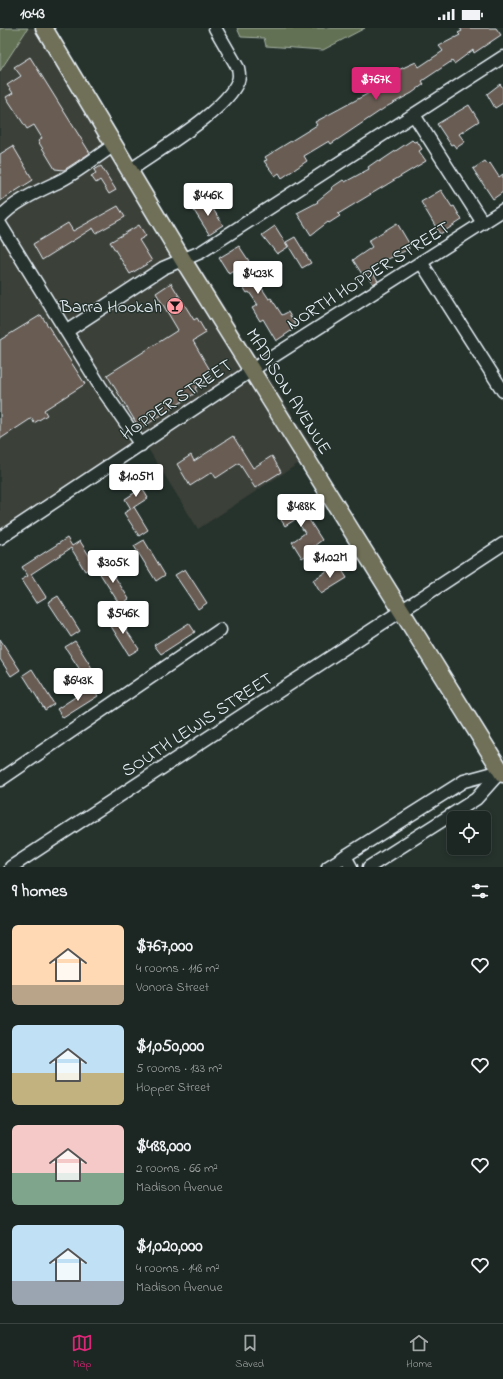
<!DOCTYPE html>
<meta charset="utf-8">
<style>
body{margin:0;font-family:"Indie Flower",sans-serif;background:#29322f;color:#f1f3f6;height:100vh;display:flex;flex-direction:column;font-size:15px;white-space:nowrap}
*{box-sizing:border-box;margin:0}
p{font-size:13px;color:#a0a5a5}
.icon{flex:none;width:22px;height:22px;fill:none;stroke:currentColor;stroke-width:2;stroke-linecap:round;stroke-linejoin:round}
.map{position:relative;height:839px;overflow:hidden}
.sheet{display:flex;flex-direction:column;background:#1c2622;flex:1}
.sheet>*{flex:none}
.controls{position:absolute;left:447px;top:783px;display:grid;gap:8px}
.controls a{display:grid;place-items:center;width:44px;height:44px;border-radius:6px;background:#1c2622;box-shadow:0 2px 6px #0003,0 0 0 1px #3a4340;font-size:20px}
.price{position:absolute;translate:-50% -34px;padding:0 9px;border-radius:4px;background:#fff;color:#222;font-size:13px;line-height:26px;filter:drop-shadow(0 1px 2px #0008)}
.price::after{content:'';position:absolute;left:50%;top:24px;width:12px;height:9px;margin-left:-6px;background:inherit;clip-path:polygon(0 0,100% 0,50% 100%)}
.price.selected{background:#db2777;color:#fff}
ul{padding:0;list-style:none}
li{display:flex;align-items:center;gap:12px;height:100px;padding:0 12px}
li span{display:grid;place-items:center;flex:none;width:112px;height:80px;border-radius:6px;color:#555}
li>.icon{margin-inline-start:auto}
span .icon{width:48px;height:48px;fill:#fffc;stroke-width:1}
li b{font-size:17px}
h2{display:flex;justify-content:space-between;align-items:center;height:48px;padding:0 12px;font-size:17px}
.status{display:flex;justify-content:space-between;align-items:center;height:28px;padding:0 20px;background:#1c2622;direction:ltr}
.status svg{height:11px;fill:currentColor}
.tabs{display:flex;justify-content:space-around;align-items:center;height:56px;border-top:1px solid #3a4340;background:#1c2622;font-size:11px;color:#a0a5a5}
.tabs a{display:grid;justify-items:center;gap:2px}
.tabs .selected{color:#db2777}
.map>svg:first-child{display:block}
.built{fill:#3a3f38}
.green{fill:#627152;stroke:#a5b1a5}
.building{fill:#675c53;stroke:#e8f1f8}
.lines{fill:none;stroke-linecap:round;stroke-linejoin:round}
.minor-casing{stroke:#e8f1f8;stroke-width:15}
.major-casing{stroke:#e8f1f8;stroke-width:19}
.minor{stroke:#26332d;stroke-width:12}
.major{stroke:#706f59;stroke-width:16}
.labels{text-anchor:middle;stroke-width:3;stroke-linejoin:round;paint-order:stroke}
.street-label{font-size:18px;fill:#e8f1f8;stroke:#26332d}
.poi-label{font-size:18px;fill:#e8f1f8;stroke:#26332d;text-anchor:end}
</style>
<div class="status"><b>10:43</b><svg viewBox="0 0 49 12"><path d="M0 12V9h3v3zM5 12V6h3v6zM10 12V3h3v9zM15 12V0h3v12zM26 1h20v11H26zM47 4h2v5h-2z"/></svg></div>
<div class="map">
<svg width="503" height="839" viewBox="0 0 503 839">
<rect width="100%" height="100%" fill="#26332d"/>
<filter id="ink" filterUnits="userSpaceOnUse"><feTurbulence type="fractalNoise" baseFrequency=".025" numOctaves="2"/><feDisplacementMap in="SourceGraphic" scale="8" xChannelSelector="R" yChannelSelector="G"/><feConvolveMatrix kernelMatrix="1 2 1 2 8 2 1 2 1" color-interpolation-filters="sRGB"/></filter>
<g filter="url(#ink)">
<!-- built -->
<path class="built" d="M28,0h25l93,154 170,270 -118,77 -56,-90 -142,92v-460z"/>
<!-- green -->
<g class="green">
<path d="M0,0h28l-28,43z"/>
<path d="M237,0h128l-42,22 -57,-4 -2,-8 -23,-1z"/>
</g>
<!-- building -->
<g class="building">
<path d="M460,0h36l5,7 -27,18 -1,-3 -19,14 -2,-3 -30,20 2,3 -12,9 -26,14 -55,37 -2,-3 -25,15 3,5 -25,17 -3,-5 -4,3 -11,-15 3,-1 -2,-3 52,-32 -2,-3 54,-29 -1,-3 19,-11 -2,-2 10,-7 1,1 20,-9 3,5 24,-16 -4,-5 21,-11 -2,-2 4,-2z"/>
<path d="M30,29l60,96 -26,17 -9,-1 -17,-28 4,-3 -8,-13 -7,4 -21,-32 7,-4 -6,-8 14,-9 -7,-9z"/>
<path d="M500,56l3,4v15l-8,5 -8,-14z"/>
<path d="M469,77l10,16 -20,13 6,8 -9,6 -3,-4 -2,1 -14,-21z"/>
<path d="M412,112l2,2 3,-1 5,8 -3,2 7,10 -88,53 2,2 -11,7 -1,-1 -17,13 -14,-22 21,-11 -1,-1 15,-12 -1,-1 12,-8 2,2 24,-13 -1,-2 10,-7 1,2z"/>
<path d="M13,118l20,34 -33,21v-47z"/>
<path d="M485,133l3,4 2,-2 9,14 4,-3v18l-10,7 -20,-30z"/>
<path d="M101,138l15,24 -7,4 -9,-14 -4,3 -5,-7 5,-3 -2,-3z"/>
<path d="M441,162l11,17 2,-1 8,14 -22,14 -19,-32z"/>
<path d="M208,173l15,24 -14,9 -16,-25z"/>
<path d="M118,178l7,11 -29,16 -3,-5 -51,32 -9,-16 35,-21 5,8z"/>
<path d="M397,195l13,22 -2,1 1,3 -25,12 -1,-1 -12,9 7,12 -5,3 -8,-12 -3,2 -9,-14 19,-13 -4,-6z"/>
<path d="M139,197l7,11 -7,4 13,21 -22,13 -20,-32z"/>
<path d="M275,198l13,21 -11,7 -15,-19z"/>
<path d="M295,209l16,26 -9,5 -16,-26z"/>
<path d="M239,218l10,15 -4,2 24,36 2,-1 11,17 6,-3 9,15 -21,14 -13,-22 -3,2 -8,-13 6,-3 -9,-13 -2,1 -14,-22 -4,3 -10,-16z"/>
<path d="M171,255l23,37 3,-2 9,15 -13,8 17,29 -2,1 3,7 -16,10 2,4 -57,37 -33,-54 71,-45 -22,-37z"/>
<path d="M41,287l44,69 -41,26 3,5 -13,8 -2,-5 -32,21v-99z"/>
<path d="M233,408l20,32 19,-12 9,16 -26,16 -16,-25 -23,15 -4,-6 -22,14 -13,-22 14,-9 3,6z"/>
<path d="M142,460l6,10 -17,11 -6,-10z"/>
<path d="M295,470l27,42 -8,6 2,3 -14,9 -10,-16 13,-9 -9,-14 -11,7 -7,-11 11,-7 -2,-4z"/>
<path d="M134,479l14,23 -9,6 -15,-23z"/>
<path d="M67,510l5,8 8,-5 15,24 -10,6 -14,-23 -40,26 15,23 -10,6 -15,-23 7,-4 -6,-9z"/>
<path d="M144,512l21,35 -9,6 -22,-35z"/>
<path d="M106,535l23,36 -9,6 -23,-36z"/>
<path d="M338,536l9,14 -26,16 -8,-14z"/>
<path d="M185,541l22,34 -9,6 -23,-34z"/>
<path d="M58,568l22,35 -9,6 -23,-35z"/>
<path d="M116,587l23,34 -10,6 -22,-35z"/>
<path d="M189,595l6,9 -34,22 -7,-9z"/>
<path d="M0,611l20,31 -9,6 -11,-17z"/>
<path d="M75,613l22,35 -9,6 -23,-35z"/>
<path d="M32,641l22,35 -9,6 -22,-35z"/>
<path d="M92,658l6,10 -35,22 -6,-9z"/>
</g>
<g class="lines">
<defs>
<g id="minor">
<path d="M414,87l69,108"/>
<path d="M129,143c28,-20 97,-60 109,-90 2,-5 1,-8 0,-13l-23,-40"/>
<path d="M0,190c13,-16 41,-28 60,-37 18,-9 36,-24 53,-35"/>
<path d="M0,196l100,162 41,59"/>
<path d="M421,234l82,129"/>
<path d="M67,303l96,-63 38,-16 302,-195"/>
<path d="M0,510l252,-168 251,-160"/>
<path d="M0,752l220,-150"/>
<path d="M345,828l6,11"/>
<path d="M11,839l492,-323"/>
<path d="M328,839l136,-86 37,-10"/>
<path d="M369,839l107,-68 25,-28"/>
</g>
<path id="major" d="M44,0l139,232 320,514"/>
</defs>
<!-- minor casing -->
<use href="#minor" class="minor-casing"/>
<!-- major casing -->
<use href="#major" class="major-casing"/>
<!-- minor -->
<use href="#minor" class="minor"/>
<!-- major -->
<use href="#major" class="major"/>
</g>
</g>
<!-- icons -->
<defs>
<symbol id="bar-disc" viewBox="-11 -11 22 22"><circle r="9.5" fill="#ff9aa2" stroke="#26332d"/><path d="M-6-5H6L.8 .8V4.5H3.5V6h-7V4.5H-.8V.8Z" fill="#111"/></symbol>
</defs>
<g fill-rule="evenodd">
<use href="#bar-disc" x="165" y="268" width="20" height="20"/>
</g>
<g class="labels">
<!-- street labels -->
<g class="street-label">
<text transform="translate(368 247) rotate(-32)" y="6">NORTH HOPPER STREET</text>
<text transform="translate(289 363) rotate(58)" y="6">MADISON AVENUE</text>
<text transform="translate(176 371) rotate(-34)" y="6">HOPPER STREET</text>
<text transform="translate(197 696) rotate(-33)" y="6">SOUTH LEWIS STREET</text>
</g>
<!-- poi labels -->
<g class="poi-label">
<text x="162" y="284">Barra Hookah</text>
</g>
</g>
</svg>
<div class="controls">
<a><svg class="icon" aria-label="locate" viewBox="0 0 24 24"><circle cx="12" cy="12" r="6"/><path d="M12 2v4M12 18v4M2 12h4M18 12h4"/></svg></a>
</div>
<b class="price selected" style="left:376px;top:73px">$767K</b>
<b class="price" style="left:208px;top:189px">$446K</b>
<b class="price" style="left:258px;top:267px">$423K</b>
<b class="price" style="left:136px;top:470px">$1.05M</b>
<b class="price" style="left:301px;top:500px">$488K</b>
<b class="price" style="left:330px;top:551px">$1.02M</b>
<b class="price" style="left:113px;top:556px">$305K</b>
<b class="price" style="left:123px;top:607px">$546K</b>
<b class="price" style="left:78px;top:674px">$643K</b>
</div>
<section class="sheet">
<h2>9 homes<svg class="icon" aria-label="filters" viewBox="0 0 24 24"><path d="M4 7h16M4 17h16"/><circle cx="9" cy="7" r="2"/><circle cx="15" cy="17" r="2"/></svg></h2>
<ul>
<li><span style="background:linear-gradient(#ffd9b3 75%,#b9a48a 0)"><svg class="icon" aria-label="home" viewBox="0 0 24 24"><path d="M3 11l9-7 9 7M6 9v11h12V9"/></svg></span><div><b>$767,000</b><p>4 rooms · 116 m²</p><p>Vonora Street</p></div><svg class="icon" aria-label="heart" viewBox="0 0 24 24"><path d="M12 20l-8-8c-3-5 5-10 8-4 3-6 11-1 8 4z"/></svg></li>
<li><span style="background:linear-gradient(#bfe0f5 60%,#c2b280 0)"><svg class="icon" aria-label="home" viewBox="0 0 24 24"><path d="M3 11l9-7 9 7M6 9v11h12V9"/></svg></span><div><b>$1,050,000</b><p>5 rooms · 133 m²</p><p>Hopper Street</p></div><svg class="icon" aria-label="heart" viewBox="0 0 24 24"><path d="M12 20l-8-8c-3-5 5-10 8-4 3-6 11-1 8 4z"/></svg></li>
<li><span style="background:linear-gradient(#f6c9c9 60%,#7fa58c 0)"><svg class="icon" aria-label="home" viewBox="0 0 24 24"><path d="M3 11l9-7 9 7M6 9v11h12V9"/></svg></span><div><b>$488,000</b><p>2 rooms · 66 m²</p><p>Madison Avenue</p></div><svg class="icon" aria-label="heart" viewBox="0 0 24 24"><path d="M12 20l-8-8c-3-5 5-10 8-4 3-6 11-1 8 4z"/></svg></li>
<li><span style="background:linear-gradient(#bfe0f5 70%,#9aa5b1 0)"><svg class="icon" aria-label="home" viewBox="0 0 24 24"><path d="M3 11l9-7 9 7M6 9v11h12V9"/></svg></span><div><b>$1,020,000</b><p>4 rooms · 148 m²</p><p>Madison Avenue</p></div><svg class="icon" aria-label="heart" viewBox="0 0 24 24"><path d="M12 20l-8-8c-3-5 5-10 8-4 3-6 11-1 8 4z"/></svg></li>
</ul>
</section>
<nav class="tabs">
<a class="selected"><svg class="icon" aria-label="map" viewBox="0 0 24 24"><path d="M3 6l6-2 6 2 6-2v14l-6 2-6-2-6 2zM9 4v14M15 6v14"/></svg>Map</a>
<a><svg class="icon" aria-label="saved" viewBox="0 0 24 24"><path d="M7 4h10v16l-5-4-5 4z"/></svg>Saved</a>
<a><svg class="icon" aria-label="home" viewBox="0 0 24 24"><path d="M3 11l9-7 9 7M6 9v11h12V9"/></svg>Home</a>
</nav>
